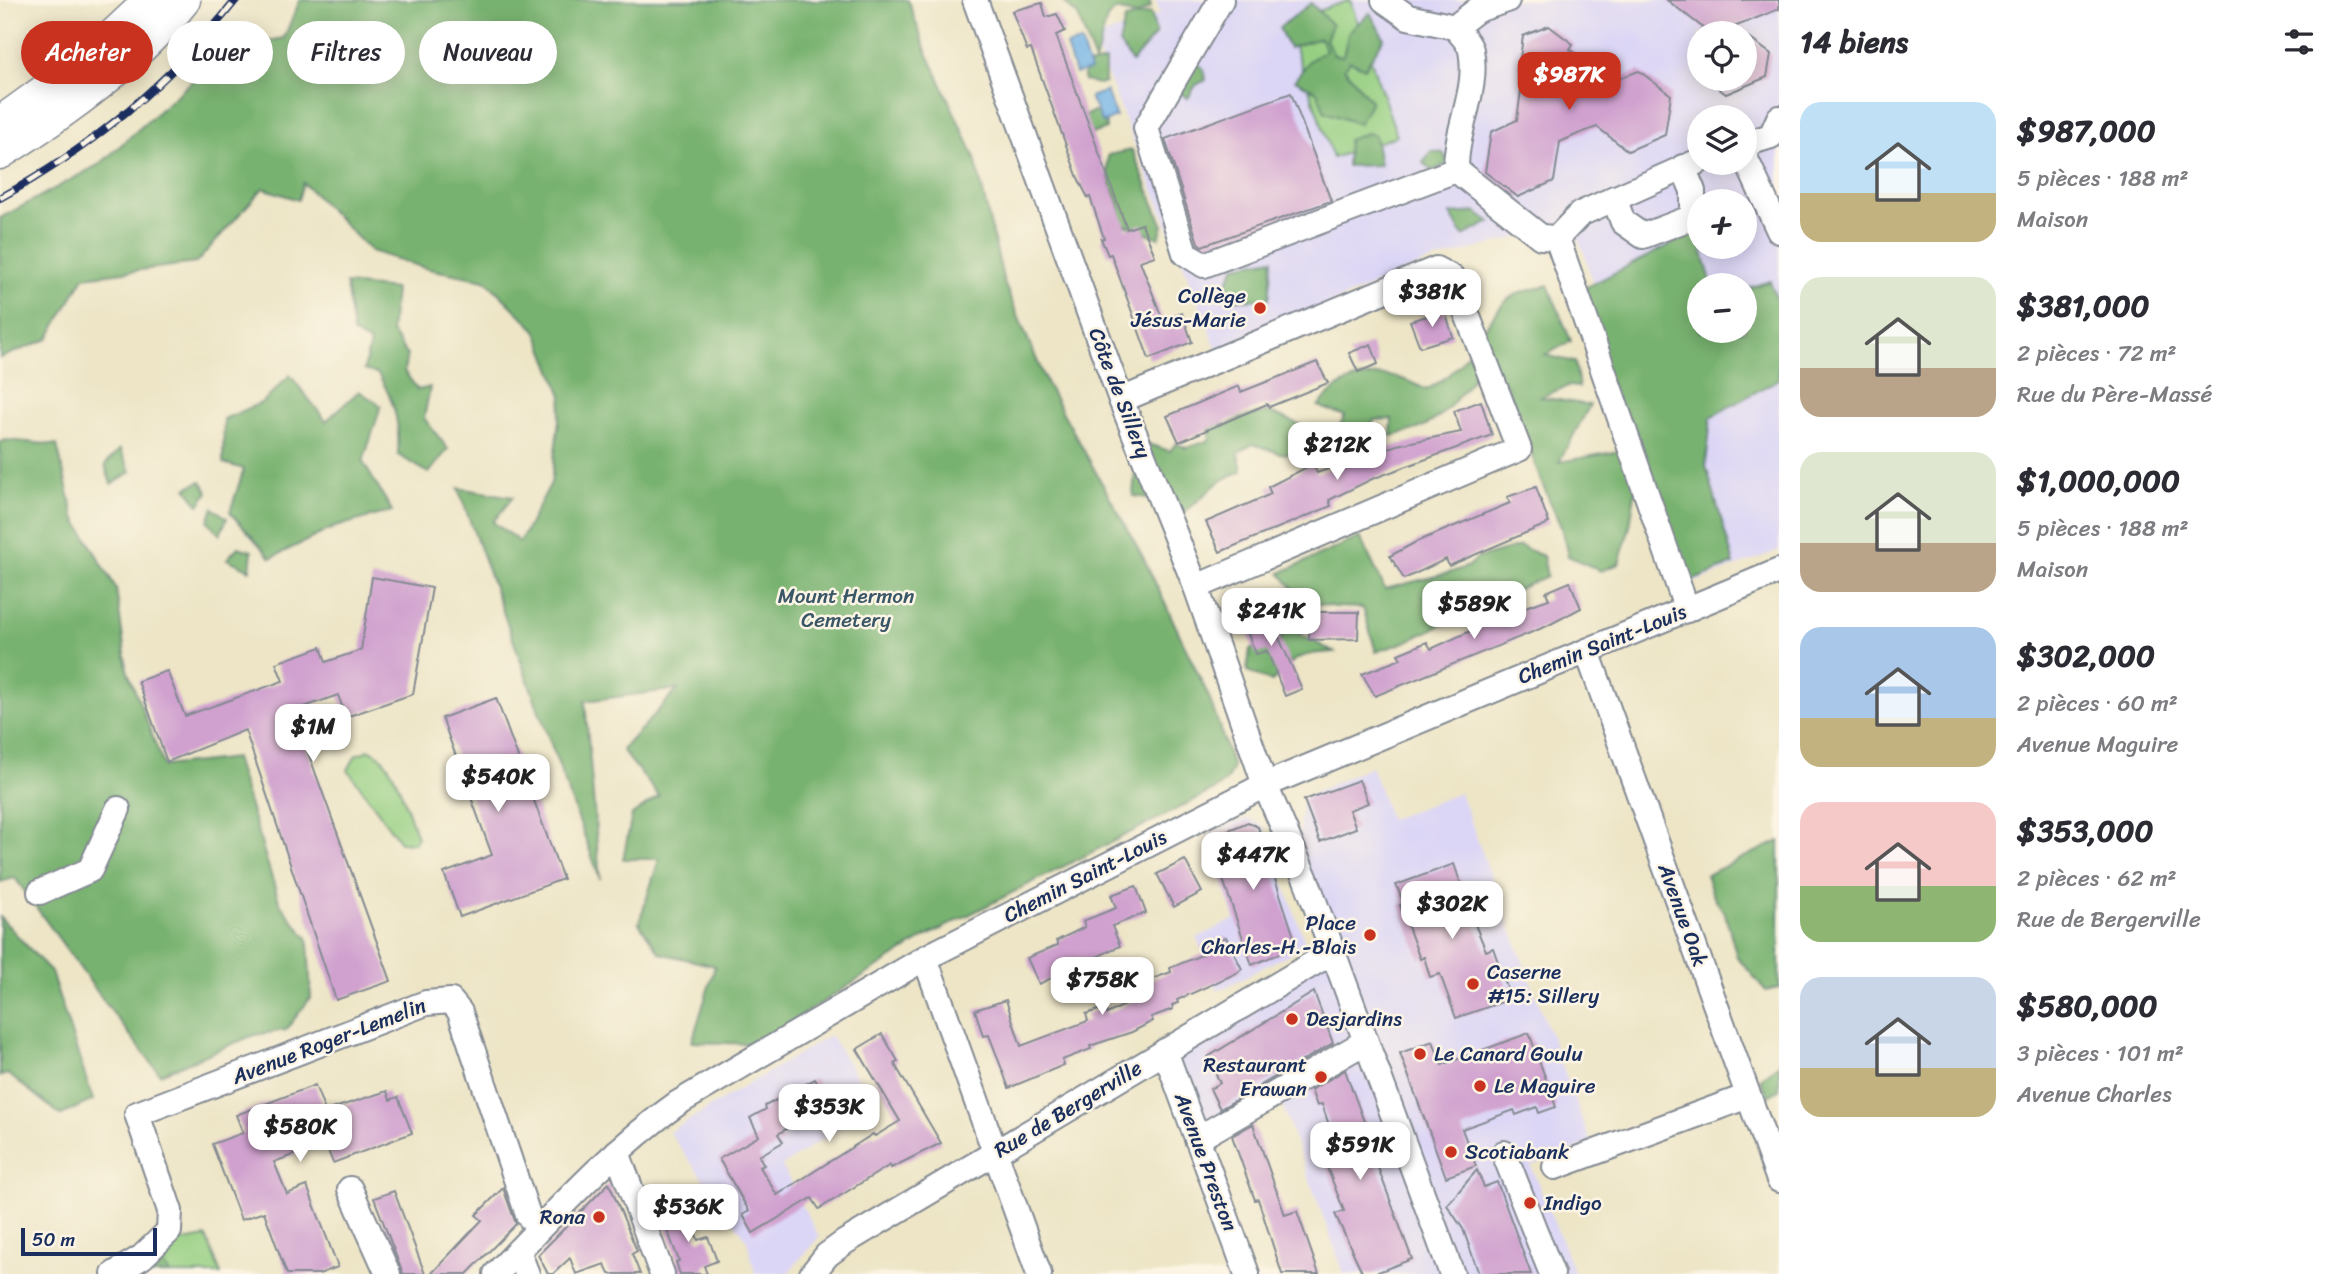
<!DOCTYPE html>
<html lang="fr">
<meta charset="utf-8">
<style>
body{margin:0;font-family:Sriracha,sans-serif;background:#f7f7f7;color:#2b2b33;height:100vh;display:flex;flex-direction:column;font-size:26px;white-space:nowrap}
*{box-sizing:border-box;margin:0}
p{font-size:23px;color:#7c7c81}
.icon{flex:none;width:38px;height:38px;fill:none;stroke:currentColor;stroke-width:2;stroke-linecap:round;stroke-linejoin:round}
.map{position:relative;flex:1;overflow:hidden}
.sheet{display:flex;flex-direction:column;background:#fff;width:560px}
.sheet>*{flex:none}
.banner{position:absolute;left:21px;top:21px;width:665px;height:63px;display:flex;gap:14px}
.tools{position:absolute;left:1687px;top:21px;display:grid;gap:14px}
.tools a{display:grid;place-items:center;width:70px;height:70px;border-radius:50%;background:#fff;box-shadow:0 4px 18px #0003;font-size:35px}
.scale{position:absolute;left:21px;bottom:18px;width:136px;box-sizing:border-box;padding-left:7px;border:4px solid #1b2f5e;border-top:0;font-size:19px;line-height:24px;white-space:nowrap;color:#1b2f5e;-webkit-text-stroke:5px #fcf5e5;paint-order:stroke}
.price{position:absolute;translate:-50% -60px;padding:0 16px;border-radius:14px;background:#fff;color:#222;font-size:23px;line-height:46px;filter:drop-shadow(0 2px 4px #0008)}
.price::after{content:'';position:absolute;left:50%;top:42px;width:21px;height:16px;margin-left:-10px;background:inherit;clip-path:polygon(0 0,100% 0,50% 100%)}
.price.on{background:#c8321e;color:#fff}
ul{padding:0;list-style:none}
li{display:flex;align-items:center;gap:21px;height:175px;padding:0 21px}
li span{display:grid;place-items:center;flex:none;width:196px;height:140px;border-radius:21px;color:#555}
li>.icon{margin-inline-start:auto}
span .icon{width:84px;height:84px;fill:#fffc;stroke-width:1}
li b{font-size:30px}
h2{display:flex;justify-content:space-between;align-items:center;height:84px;padding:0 21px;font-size:30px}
.pill{padding:0 24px;border-radius:32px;background:#fff;box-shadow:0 4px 18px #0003;font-size:24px;line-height:63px}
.pill.on{background:#c8321e;color:#fff}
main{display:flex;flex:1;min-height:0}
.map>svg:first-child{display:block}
.built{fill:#dcd6f6;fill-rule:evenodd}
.green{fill:#96cf82;stroke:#587f70;stroke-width:2}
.forest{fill:#78b270;stroke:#4a7067;stroke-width:2}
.water{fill:#72b3e6;stroke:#4671a2;stroke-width:2}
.building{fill:#d0a1cf}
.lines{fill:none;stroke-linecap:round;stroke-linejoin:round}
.minor-casing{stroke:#848a92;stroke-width:28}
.major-casing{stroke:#848a92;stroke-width:35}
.minor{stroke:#fff;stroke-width:24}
.major{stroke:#fff;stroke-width:32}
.rail-casing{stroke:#1b2f5e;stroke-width:8}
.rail{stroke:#fcf5e5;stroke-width:5;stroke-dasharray:16;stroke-linecap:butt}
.poi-dot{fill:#c8321e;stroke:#fcf5e5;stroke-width:2.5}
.labels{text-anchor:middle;stroke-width:5;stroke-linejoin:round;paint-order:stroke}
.poi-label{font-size:21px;fill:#1b2f5e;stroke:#fcf5e5;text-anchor:start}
.street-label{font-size:21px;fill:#1b2f5e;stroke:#fcf5e5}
.park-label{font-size:21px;fill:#3a5767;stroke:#fcf5e5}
</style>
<main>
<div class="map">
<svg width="1779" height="1274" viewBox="0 0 1779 1274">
<rect width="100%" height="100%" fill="#fcf5e5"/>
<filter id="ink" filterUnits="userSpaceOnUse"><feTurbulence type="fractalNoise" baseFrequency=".0143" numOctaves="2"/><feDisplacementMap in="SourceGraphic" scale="14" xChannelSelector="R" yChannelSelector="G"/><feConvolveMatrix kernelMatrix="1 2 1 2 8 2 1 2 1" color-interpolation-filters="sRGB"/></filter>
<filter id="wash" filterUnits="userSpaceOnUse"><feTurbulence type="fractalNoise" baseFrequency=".00686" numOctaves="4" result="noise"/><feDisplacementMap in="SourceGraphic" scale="28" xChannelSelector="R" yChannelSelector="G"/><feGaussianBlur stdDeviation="1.57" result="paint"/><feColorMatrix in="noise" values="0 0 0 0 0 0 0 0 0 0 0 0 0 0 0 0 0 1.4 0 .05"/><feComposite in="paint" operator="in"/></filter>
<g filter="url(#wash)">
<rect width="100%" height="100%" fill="#ede5c6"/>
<!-- built -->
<g class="built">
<path d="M1156,0h623v550l-99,38 -42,-130 -52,-201 -15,-34 -147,40 -206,89 -125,-313 67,-25zM1699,33h46v46h-46zM1699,117h46v46h-46zM1699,201h46v46h-46zM1699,285h46v46h-46z"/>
<path d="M1371,766l19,53 70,-26 131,350 -60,23 44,108h-231l-64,-175 -73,29 -42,-77 166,-98 -35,-99 7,-56z"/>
<path d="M1248,818l15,7 43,120 -88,46 -21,-53 38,-19 -30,-87z"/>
<path d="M830,1035l45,69 -93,62 37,71 -32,37h-32l-8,-34 -78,-108z"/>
</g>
<!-- green -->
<g class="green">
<path d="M1350,0l47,136 -64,22 -47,-136z"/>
<path d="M369,750c25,5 39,64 48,87l-2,6 -15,-1 -52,-72 8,-15z"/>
<path d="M206,1237l15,37h-89l41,-31z"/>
</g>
<!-- forest -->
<g class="forest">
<path d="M300,0h608l17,48 50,110 29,125 43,101 97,175 65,138 24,70 -6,13 -11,9 -291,148 -168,107 -65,-2 23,-76 -55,-13 -21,-30 20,-64h-36l9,-44 27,-19 -37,-46 56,-61 -93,12 15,178 -142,-391 55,9 -20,25 27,20 31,-59 11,-87 -26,-66 -51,-50 -57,-11 -57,-18 -68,-68 -5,17 -35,-12 -67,75 -112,14 -36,62 -48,19v-140l100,-54 129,-116 55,-10z"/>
<path d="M1062,0h87l2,7 -14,8 -21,-5 -9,8 -12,44 -17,-46z"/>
<path d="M1311,3l21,22 -6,15 8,15 9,1 6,-25 21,-18 14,25 -19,30 -15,-7 -6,7 27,33 -12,23 -34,-12 -8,-20 -22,-12 14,-19 17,-11 -6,-12 -31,10 -10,-20z"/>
<path d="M1151,13l5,21 -24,28 -13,-18 6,-25z"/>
<path d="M1105,61v21l-6,2 -15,-3v-15z"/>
<path d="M1194,61l9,7 3,12 -10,5 -8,13 -22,-14z"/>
<path d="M1092,112h13l1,17 -29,10 -1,-19z"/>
<path d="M1366,133l9,2 5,30 -33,1 1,-26z"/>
<path d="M1132,150l31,76 -4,12 -38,-15c1,-32 -17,-35 -13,-68z"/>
<path d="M1432,151l11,2 6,10 -16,8 -10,-8z"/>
<path d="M1476,212l14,10 -27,14 -13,-22z"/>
<path d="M1697,231l15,54h-13v46h46v-42l25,-8 9,25v73l-68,38 -5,49 28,98 -45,18 -114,-289z"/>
<path d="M1273,259l-4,40 -32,1 -11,-15 9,-19z"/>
<path d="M346,284l49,5 -4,42 16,24 -3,16 14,19 12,-3 -6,31 24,31 -19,24 -31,-18c2,-32 -3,-53 -20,-81l-14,-4 6,-27 -17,-10z"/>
<path d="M1548,285l23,56 -26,14 30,7 4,25 -11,-1 -28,11 50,8 -31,57 66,-12 11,37 -6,39 -11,38 -18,7 -33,-15 -7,-29 -20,-46 -34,-95 -26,-17c-33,37 -38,58 -90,67l1,-17 -18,1 -10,25 -31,-8 12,-21 -27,-10c7,-7 16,-18 25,-22 28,-14 58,-10 83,6 44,-23 50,-58 80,-89 9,-9 30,-12 42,-16z"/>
<path d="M290,375l36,46 33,-30 22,15 -18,56 29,49 -57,16 -64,31 -41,-46 14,-43 -21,-6 1,-44 39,-17z"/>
<path d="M1270,412l38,16 4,11 -2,17 -31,-3 -26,-9 -15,9 4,18 -22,10 -42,37 -8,-17 -37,-5 2,-25 -12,-35 47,15 6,-8 10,5 24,-8 -1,-15 8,-10 7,11 19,-9z"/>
<path d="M6,440l51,5 17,71 42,72 11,81 37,97 71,-8 45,146 28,35 3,58 -25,33 -32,5 -94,39 -54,-70 -91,-126 -15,4v-440z"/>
<path d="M120,449l11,23 -20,12 -6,-19z"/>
<path d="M201,481l7,11 -9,13 -13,-17z"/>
<path d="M213,508l14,10 -7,17 -12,-14z"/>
<path d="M1360,537l25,52 67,-17 16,-6 10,-8 42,-12 23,10 4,20 -142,66 -29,10 -13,-44 -28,-1 -32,-6 -23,-28z"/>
<path d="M238,547l14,4 -2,19 -23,-11z"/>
<path d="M1286,589l12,12 1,33 35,18c-35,2 -39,4 -62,30l-25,-11 3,-22 32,-8 -13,-48z"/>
<path d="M1779,841v147l-13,3 -29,-34 -12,-43 -12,-19 -7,-20z"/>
<path d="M0,917l51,55 42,128 -32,15 -53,-41 -8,2z"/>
<path d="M1779,1064v26l-11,6 -8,-17z"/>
<path d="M156,1255l14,19h-47z"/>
</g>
<!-- water -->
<g class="water">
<path d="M1081,42l9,28 -15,4 -9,-28z"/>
<path d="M1106,91l10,26 -14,6 -12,-26z"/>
</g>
<g id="blocks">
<!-- building -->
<g class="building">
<path d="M1667,0h112v9l-45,18 8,6h-32z"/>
<path d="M1042,3l4,14 11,-3 8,17 -9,4 71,194 15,-5 13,32 -15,5 23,59 19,-7 10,29 -43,17 -38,-105 -3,1 -7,-16 3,-1 -14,-41 -2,1 -10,-20 -47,-129 -4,1 -15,-39z"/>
<path d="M1549,26l24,18 -3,5 42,32 27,-10 32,24 -6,40 -37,16 -31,-24 -19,7 -18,8 -6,39 -36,16 -33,-25 6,-40 26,-12 7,-52 -5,-1 4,-31z"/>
<path d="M1745,35l26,19 -4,23 -41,17 -20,-15h39z"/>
<path d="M1291,93l40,108 -129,45 -4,-3 -33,-104z"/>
<path d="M1445,311l8,26 -33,10 -10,-26z"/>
<path d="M1371,344l7,20 -20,8 -9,-19z"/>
<path d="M1317,362l11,21 -59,24 -2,-3 -88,38 -12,-26 72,-30 2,6z"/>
<path d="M1481,401l11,34 -120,44 -43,21 2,6 -111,46 -14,-30 65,-28 -3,-7 45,-23 4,9 80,-28 64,-13 -7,-21z"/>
<path d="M1536,487l13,36 -100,43 -3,-7 -42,20 -14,-23 26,-14 94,-39 -3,-6z"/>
<path d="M372,577l60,11 -19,106 -67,23 -8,-22 -51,18 13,33 5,-2 86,237 -55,19 -91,-270 -78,32 -29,-81 29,-10 18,45 98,-35 -7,-18 45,-16 5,15 35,-12z"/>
<path d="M1570,582l11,26 -34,18 -172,70 -13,-22 39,-15 -3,-5 29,-12 4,7 44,-20 -2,-4 76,-26 -3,-7z"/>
<path d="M1258,607l3,7 6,-3 35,78 -17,7 -18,-45 -11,3 -15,-37z"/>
<path d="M1318,612h41l-1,27 -49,1 1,-23 8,-1z"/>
<path d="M496,698l67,181 -103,38 -16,-44 48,-18 -50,-137z"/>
<path d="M1359,780l9,23 -19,7 7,18 -36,14 -16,-42z"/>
<path d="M1248,822l10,5 37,113 -12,12 -31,13 -43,-127z"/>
<path d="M1185,860l17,32 -28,15 -17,-33z"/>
<path d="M1454,864l14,40 8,-3 6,18 -8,3 12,29 7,-3 18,51 -55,19 -16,-44 -10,3 -6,-20 -4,2 -20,-54 4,-2 -8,-18z"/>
<path d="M1136,886l10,27 -34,13 8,20 -81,38 -12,-26 31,-13 -2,-4 29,-14 -2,-6 33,-13 -5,-13z"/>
<path d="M1226,937l16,32 -5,4 -60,27 1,3 -6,2 1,4 -22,8 2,4 -21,11 -42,14 1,3 -29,11 2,5 -55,23 -20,-53 -6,1 -8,-26 31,-10 15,46 67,-25 -2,-7 19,-6 2,6 41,-21 -4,-11 27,-10 -1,-4 34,-14 -3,-7z"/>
<path d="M1314,992l19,51 -113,66 -10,-20 10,-6 -12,-26z"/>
<path d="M1529,1033l27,74 -17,6 -2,-6 -21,8 -2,-5 -52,19 14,37 -30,11 -46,-124 33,-12 9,24z"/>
<path d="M882,1034l16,27 -4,2 47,80 -50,25 -1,-3 -71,44 -7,-11 -59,35 -10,-18 6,-4 -30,-52 40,-23 -9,-18 16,-9 -1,-3 50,-27 16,28 -4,2 4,8 -20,10 -6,-10 -27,17 5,8 -24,14 5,9 -4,2 17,28 96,-61 2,2 25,-15 -43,-72z"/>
<path d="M1345,1070l21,57 3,-1 7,18 -6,2 42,113 -39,15h-10l-28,-60 9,-3 -17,-44 14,-5 -19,-58 -5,2 -6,-16z"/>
<path d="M315,1085l10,26 62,-20 3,9 8,-3 14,36 -79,30 -8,-20 -51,19 13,32 20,-8 31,81 -19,7h-32l-23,-62 -23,8 -29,-76 31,-11 -7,-18z"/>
<path d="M1253,1124l32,91 12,-4 22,63h-37l-24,-75 -3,1 -23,-64z"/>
<path d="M1477,1170l7,17 13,-5 34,92h-52l-16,-45 -16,-24z"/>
<path d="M609,1183l28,68 -5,3 8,20h-31l-4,-10 -29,10 -6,-16 -17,16h-5l-10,-19z"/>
<path d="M503,1188l13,36 -49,50h-36l51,-54 -6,-5z"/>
<path d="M394,1191l31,83h-22l-29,-76z"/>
<path d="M686,1207l12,33 10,-3 9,24 -13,5 3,8h-27l-4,-12 3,-1 -17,-45z"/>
</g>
</g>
</g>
<g filter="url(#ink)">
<use href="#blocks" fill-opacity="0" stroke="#848a92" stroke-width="2"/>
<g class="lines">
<defs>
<g id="minor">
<path d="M975,0l146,400 75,187 69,198 42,97 145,392"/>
<path d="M1221,0l-75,128 39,125 19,12 252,-95"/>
<path d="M1384,0l24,17 47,10c5,7 14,15 16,23 8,41 -16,79 -15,120"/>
<path d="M1455,27l22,-17 30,-10"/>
<path d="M1745,144l26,-8 8,-18"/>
<path d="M1745,157l34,74"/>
<path d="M1456,170l85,67 16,1"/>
<path d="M1614,198l9,24 20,14 50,-19v-26l-10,-24"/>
<path d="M1557,238l130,372"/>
<path d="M1557,238l23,-24 119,-53"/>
<path d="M1121,400l315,-131 17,9 66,171 -323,138"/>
<path d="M1587,651l192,529"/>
<path d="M40,892l50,-22 28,-61"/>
<path d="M925,958l114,316"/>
<path d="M1165,1051l82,223"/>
<path d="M1197,1139l168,-97"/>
<path d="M617,1152l45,122"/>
<path d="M1504,1153l48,121"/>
<path d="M1555,1167l193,-71"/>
<path d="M350,1189l38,85"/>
<path d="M518,1251l9,23"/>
<path d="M114,1274l28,-17 27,-26 1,-20 -33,-97 289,-111 25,-2 9,11 68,203 10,13"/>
<path d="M496,1274c58,-60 114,-123 182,-171l247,-145 340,-173 514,-214"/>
<path d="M812,1274l15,-19 18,-13 486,-289"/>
</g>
<g id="major">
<path d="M0,123l87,-63 64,-60"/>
<path d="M0,153c67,-42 134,-90 184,-153"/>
</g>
</defs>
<!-- minor casing -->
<use href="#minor" class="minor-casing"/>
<!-- major casing -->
<use href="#major" class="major-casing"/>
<!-- minor -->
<use href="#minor" class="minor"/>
<!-- major -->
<use href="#major" class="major"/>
<defs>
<path id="rail" d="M0,198c93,-51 170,-116 236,-198"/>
</defs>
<!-- rail casing -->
<use href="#rail" class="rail-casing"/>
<!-- rail -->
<use href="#rail" class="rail"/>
</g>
</g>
<!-- markers -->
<g class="poi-dot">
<circle cx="1260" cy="308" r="7"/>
<circle cx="1370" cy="935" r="7"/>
<circle cx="1473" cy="984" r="7"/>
<circle cx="1292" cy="1019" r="7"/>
<circle cx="1420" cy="1054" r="7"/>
<circle cx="1321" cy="1077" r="7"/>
<circle cx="1480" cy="1086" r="7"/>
<circle cx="1451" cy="1152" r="7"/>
<circle cx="1530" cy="1203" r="7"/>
<circle cx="599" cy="1217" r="7"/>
</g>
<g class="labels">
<!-- poi labels -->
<g class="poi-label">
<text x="1246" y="303" text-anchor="end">Collège<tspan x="1246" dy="24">Jésus-Marie</tspan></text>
<text x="1356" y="930" text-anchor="end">Place<tspan x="1356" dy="24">Charles-H.-Blais</tspan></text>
<text x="1487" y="979">Caserne<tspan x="1487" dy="24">#15: Sillery</tspan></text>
<text x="1306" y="1026">Desjardins</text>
<text x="1434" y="1061">Le Canard Goulu</text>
<text x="1307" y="1072" text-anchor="end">Restaurant<tspan x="1307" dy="24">Erawan</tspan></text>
<text x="1494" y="1093">Le Maguire</text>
<text x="1465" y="1159">Scotiabank</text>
<text x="1544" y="1210">Indigo</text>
<text x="585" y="1224" text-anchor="end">Rona</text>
</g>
<!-- street labels -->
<g class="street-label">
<text transform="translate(1120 393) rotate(69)" y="7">Côte de Sillery</text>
<text transform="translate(1602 644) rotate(-22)" y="7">Chemin Saint-Louis</text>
<text transform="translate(1085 876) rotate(-27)" y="7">Chemin Saint-Louis</text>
<text transform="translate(1683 915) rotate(70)" y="7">Avenue Oak</text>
<text transform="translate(329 1041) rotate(-21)" y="7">Avenue Roger-Lemelin</text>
<text transform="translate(1068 1109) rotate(-31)" y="7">Rue de Bergerville</text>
<text transform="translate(1206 1162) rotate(70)" y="7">Avenue Preston</text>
</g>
<!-- park labels -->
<g class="park-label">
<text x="846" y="603">Mount Hermon<tspan x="846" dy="24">Cemetery</tspan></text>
</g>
</g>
</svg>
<div class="tools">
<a><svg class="icon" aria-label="locate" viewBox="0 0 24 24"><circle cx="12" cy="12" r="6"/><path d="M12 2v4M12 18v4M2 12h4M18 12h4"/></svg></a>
<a><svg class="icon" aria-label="layers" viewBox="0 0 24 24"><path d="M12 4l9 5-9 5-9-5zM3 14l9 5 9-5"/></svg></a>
<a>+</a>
<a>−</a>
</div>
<div class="scale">50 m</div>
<b class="price on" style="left:1569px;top:112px">$987K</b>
<b class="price" style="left:1432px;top:329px">$381K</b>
<b class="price" style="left:1337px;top:482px">$212K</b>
<b class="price" style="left:1474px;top:641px">$589K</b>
<b class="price" style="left:1271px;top:648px">$241K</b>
<b class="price" style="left:313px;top:764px">$1M</b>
<b class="price" style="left:498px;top:814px">$540K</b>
<b class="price" style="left:1253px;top:892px">$447K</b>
<b class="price" style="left:1452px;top:941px">$302K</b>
<b class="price" style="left:1102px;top:1017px">$758K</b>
<b class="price" style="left:829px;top:1144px">$353K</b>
<b class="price" style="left:300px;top:1164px">$580K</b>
<b class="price" style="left:1360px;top:1182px">$591K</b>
<b class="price" style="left:688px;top:1244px">$536K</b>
<div class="banner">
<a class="pill on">Acheter</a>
<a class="pill">Louer</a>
<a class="pill">Filtres</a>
<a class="pill">Nouveau</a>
</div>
</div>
<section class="sheet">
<h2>14 biens<svg class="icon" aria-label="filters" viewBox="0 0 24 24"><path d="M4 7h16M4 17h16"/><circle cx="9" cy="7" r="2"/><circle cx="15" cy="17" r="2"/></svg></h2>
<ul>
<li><span style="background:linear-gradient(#bfe0f5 65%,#c2b280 0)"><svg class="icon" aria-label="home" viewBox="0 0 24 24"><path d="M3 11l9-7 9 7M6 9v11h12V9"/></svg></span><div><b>$987,000</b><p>5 pièces · 188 m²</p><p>Maison</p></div></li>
<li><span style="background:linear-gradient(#dfe7d0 65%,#b9a48a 0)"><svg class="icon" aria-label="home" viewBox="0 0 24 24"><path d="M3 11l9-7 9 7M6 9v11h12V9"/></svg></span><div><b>$381,000</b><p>2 pièces · 72 m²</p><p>Rue du Père-Massé</p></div></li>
<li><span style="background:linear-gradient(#dfe7d0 65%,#b9a48a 0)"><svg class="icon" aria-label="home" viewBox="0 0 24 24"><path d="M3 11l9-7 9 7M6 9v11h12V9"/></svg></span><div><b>$1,000,000</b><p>5 pièces · 188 m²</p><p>Maison</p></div></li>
<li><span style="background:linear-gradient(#a9c7e8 65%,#c2b280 0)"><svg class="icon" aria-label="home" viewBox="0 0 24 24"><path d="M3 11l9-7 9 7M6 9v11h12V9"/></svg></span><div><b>$302,000</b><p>2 pièces · 60 m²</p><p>Avenue Maguire</p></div></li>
<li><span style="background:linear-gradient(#f6c9c9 60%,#8fb573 0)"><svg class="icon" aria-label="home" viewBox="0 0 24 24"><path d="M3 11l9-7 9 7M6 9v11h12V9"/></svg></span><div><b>$353,000</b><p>2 pièces · 62 m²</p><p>Rue de Bergerville</p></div></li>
<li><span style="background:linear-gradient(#c9d6e8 65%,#c2b280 0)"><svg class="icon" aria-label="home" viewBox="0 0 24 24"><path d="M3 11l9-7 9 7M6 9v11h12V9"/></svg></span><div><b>$580,000</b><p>3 pièces · 101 m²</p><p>Avenue Charles</p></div></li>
</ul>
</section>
</main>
